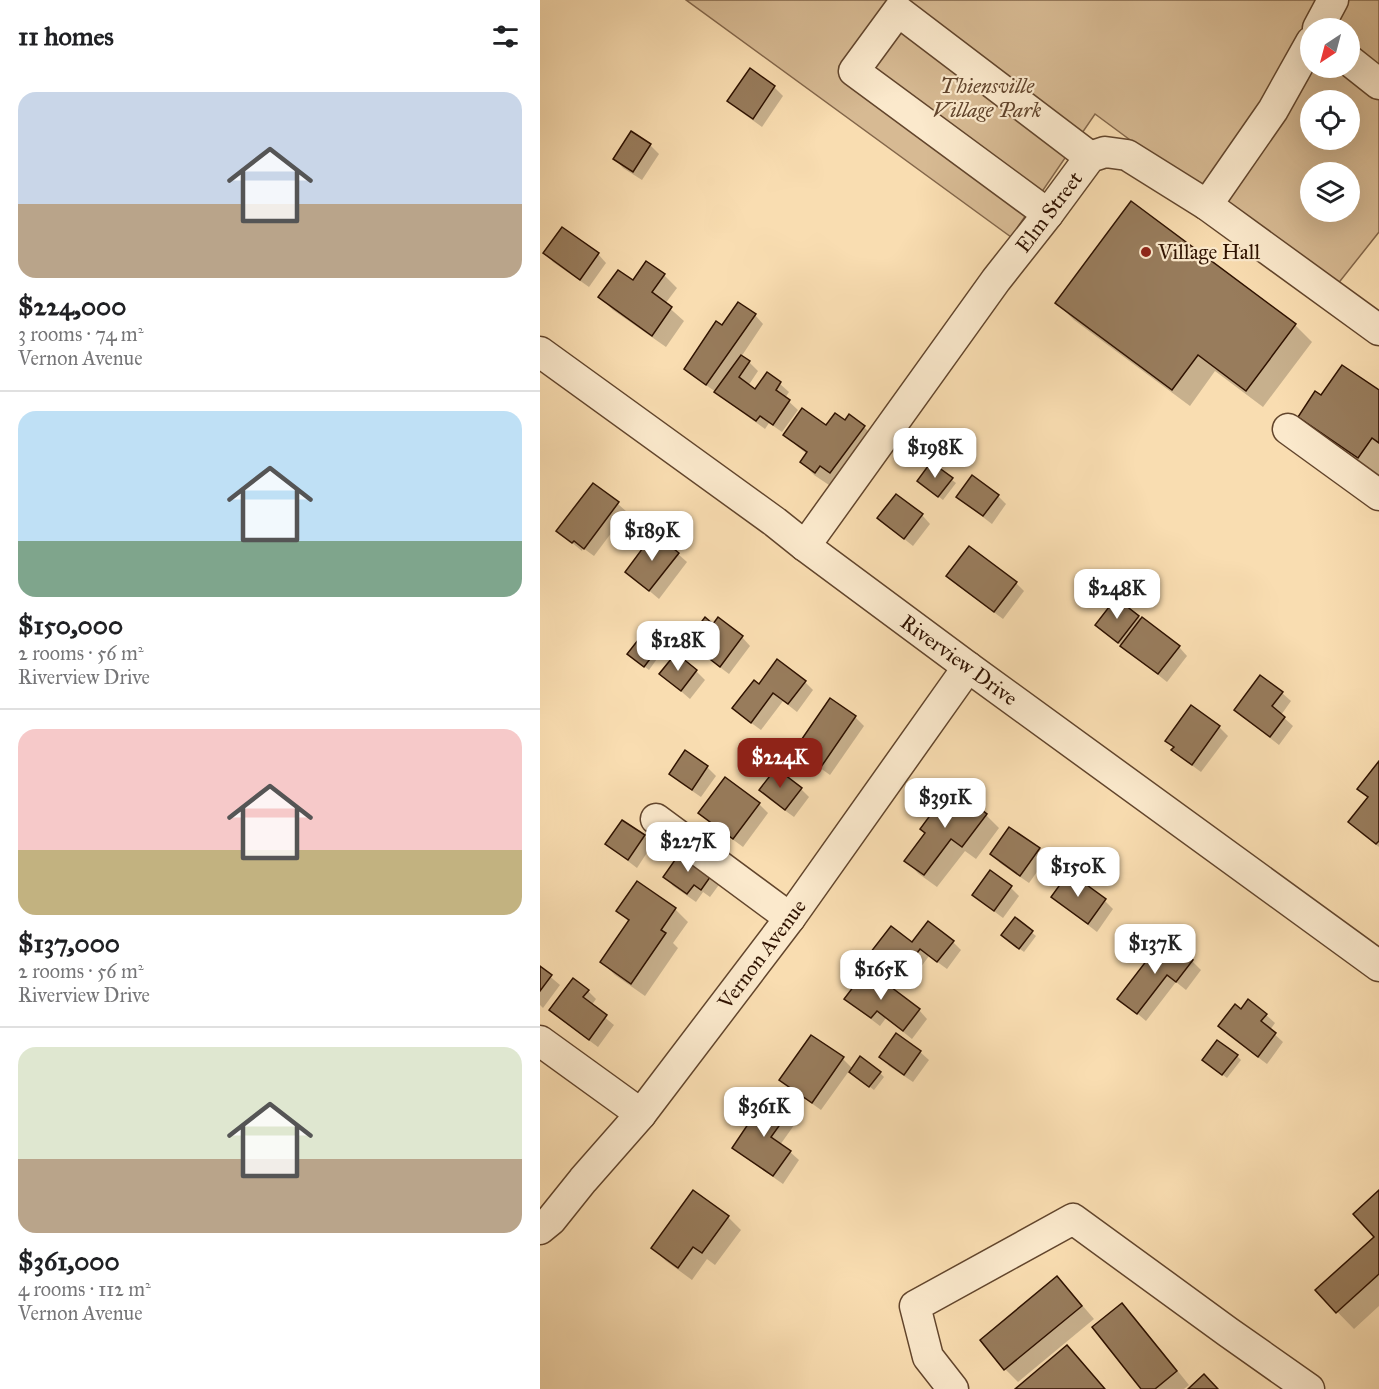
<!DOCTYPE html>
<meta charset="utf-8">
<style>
body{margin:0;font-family:"IM FELL Great Primer",serif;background:#f2f2f2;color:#202124;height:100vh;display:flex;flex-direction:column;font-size:22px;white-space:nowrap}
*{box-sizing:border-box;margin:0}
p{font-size:20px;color:#757577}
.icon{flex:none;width:33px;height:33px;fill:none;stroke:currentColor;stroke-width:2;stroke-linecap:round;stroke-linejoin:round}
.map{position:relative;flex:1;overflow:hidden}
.side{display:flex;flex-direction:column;background:#fff;width:540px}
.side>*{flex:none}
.needle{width:39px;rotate:216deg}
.tools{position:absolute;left:760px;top:18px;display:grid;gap:12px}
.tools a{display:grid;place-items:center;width:60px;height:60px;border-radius:50%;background:#fff;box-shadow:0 6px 24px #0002;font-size:30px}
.price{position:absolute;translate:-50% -51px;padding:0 14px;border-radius:12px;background:#fff;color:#222;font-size:20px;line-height:39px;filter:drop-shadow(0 2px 3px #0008)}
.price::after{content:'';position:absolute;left:50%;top:36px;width:18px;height:14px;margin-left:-9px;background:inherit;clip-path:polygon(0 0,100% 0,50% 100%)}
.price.on{background:#8f2418;color:#fff}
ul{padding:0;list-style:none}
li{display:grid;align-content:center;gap:12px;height:318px;padding:0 18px}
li+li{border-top:2px solid #e0e0e0}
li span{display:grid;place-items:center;height:186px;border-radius:18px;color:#555}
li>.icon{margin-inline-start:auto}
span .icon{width:108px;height:108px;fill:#fffc;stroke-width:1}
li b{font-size:26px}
h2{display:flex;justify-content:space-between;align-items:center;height:72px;padding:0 18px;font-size:26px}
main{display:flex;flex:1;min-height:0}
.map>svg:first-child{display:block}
.green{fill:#d7ba93;stroke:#83664a;stroke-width:1.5;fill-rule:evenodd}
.shadow{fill:#0003}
.building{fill:#987c5c;stroke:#2f1200;stroke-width:1.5}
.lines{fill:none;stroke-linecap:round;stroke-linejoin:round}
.minor-casing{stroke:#62452c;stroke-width:33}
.minor{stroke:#fbe9cc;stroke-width:30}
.poi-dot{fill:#8f2418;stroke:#fbe9cc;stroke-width:2}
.labels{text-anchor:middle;stroke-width:4.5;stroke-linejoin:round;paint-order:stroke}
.park-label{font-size:21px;font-style:italic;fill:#61442c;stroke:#fbe9cc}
.street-label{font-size:21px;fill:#2f1200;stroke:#fbe9cc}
.poi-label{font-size:21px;fill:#2f1200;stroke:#fbe9cc;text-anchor:start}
</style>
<main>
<section class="side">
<h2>11 homes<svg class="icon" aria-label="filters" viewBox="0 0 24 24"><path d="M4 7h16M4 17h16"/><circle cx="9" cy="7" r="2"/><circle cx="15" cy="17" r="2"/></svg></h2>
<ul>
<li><span style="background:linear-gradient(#c9d6e8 60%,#b9a48a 0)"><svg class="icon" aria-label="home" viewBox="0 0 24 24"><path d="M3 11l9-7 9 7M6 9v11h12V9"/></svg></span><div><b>$224,000</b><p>3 rooms · 74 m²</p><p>Vernon Avenue</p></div></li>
<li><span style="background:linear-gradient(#bfe0f5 70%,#7fa58c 0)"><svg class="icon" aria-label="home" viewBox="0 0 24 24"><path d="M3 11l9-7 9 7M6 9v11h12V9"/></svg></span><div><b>$150,000</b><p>2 rooms · 56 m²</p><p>Riverview Drive</p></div></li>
<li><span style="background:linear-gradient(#f6c9c9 65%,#c2b280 0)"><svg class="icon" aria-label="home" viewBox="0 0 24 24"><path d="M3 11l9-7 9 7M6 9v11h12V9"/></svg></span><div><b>$137,000</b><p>2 rooms · 56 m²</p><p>Riverview Drive</p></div></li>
<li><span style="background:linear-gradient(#dfe7d0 60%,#b9a48a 0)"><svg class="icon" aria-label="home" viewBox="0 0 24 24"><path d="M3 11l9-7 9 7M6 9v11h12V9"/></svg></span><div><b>$361,000</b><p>4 rooms · 112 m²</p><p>Vernon Avenue</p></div></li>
</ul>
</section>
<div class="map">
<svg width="839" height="1389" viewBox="0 0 839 1389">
<rect width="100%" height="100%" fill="#f9ddb1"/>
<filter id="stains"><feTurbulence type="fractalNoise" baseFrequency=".00333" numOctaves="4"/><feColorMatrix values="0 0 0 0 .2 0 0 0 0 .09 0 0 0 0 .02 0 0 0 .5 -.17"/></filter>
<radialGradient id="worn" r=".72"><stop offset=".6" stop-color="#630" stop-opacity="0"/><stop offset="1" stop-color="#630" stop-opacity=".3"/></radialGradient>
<!-- green -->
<path class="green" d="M146,0h693v232l-46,58 -238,-176 -84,123zM771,28h39v40h-39zM771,100h39v40h-39zM771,172h39v40h-39z"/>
<!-- shadow -->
<g class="shadow">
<path d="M210,70l24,17 9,9 -21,31 -25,-18 -8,-8z"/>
<path d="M92,133l18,12 9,9 -17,26 -19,-12 -8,-9z"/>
<path d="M5,253l53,1 8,9 -17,24 -36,-25z"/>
<path d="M124,275l13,13 -12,16 19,17 -18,26 -53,-37 -13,-13 33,-15z"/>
<path d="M517,303l238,22 17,17 -49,65 -48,-36 -25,35 -116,-86z"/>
<path d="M215,315l8,9 -22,33 8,5 9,9 -10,15 7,5 12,-17 13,10 9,8 -4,6 13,12 -16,22 -13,-9 -4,6 -40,-29 -9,-8 -22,-15 -9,-9 37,-40z"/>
<path d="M839,392v86l-3,-3v-1l-59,-40 -17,-17 22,-20z"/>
<path d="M306,422l18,5 13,13 -33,45 -10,-7 -5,7 -15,-10 -12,-13 5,-8 -9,-7 -13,-13z"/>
<path d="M412,480l4,3 -13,17 -21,-16z"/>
<path d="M54,485l24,19 9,8 -33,44 -11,-8 -1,3 -24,-20z"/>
<path d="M458,496l8,8 -14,20 -25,-19 -9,-8z"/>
<path d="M382,515l8,9 -17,22 -25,-20 -9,-8z"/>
<path d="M138,554l9,8 -28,37 -32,-27z"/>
<path d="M408,576l68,7 8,8 -21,28 -46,-34z"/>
<path d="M576,600l63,47 8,9 -20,26 -61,-49z"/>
<path d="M174,626l28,11 8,9 -21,28 -32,-24 -8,-9z"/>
<path d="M118,648l4,4 -13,18 -16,-12z"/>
<path d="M156,671l9,9 -15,19 -29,-25z"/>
<path d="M265,682l8,8 -16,22 -14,-11 -22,29 -18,-13 -9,-9 25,-22z"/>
<path d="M742,693l9,8 -10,14 12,11 -14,19 -35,-27 -8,-8z"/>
<path d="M290,700l26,18 8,8 -34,49 -25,-18 -8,-9z"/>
<path d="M651,707l28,20 9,9 -27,36 -19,-14 -15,-18z"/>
<path d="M145,753l22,14 9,9 -15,21 -22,-15 -8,-8z"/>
<path d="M839,764v83l-16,-12 -13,-13 19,-23 -10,-10z"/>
<path d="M185,779l34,25 9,9 -25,34 -35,-26 -8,-8z"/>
<path d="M261,789l8,8 -15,20 -25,-18 -8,-9z"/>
<path d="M412,789l34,26 13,13 -23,31 -11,-8 -28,36 -18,-13 -13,-13 21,-28z"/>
<path d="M104,836l8,9 -15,23 -21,-16 -9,-8z"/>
<path d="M499,850l8,8 -18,25 -29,-20 -8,-9z"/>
<path d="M142,852l39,30 -11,15 -7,-5 -7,10 -23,-16 -8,-9z"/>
<path d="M471,888l8,8 -16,22 -20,-15 -9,-8z"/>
<path d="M513,897l52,4 8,8 -16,23 -35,-27z"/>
<path d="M135,909l13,13 -15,21 5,5 -33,48 -30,-21 -13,-13 27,-40 -11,-11z"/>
<path d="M476,919l20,17 -12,16 -17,-13z"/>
<path d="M413,942l8,8 -14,19 -18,-13 -20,27 -28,-21 -9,-9 40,-9z"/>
<path d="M652,961l9,9 -15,20 -10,-8 -30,39 -27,-23z"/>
<path d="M0,968l20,17 -17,23 -3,-3z"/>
<path d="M48,991l8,8 -5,7 23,19 -16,22 -38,-28 -9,-9z"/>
<path d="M306,998l73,12 8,9 -15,20 -26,-21 -6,8 -25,-19z"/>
<path d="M701,1011l25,4 9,8 -5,7 13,12 -16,22 -39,-29 -8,-9z"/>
<path d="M380,1052l9,8 -16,22 -24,-16 -8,-9z"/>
<path d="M697,1056l4,4 -14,18 -19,-14z"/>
<path d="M303,1059l10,10 27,4 4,4 -10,13 -25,-19 -28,39 -31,-22 -9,-8z"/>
<path d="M248,1113l9,8 -17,24 10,7 9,8 -16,24 -40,-28 -9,-8z"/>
<path d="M839,1192v114l-25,23 -37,-38 59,-54z"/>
<path d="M188,1217l13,13 -26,35 -8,-6 -15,21 -26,-19 -13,-13z"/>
<path d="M517,1278l13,13 24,28 -76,63 -13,-13z"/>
<path d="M582,1305l13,13 54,67 -5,4h-41z"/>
</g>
<!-- building -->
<g class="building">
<path d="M210,68l25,18 -22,33 -26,-18z"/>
<path d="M91,131l20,13 -18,28 -20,-13z"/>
<path d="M591,201l165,123 -50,67 -48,-36 -26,35 -117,-87z"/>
<path d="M22,227l37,26 -19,27 -37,-27z"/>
<path d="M106,261l19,13 -13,18 20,15 -20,29 -54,-39 20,-27 15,10z"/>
<path d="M198,302l18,12 -50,71 -22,-16 32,-48 6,4z"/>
<path d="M201,355l9,6 -11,16 16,12 12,-17 14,10 -5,8 14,10 -17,25 -13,-9 -4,5 -42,-29z"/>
<path d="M802,365l37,25v53l-7,-5 -14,20 -60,-41 17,-26 6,4z"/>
<path d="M262,408l24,17 9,-12 10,7 4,-6 16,12 -35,47 -10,-7 -5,7 -15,-11 7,-10 -24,-17z"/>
<path d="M391,462l22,16 -15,19 -21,-16z"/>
<path d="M432,475l27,20 -16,21 -27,-19z"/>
<path d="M53,483l26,19 -35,47 -10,-8 -2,2 -16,-12z"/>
<path d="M356,494l27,20 -19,25 -27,-21z"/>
<path d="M114,533l25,20 -30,38 -24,-19z"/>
<path d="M429,546l48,36 -23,30 -48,-36z"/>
<path d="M576,598l23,18 -21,27 -23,-18z"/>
<path d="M165,617l8,7 5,-7 25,19 -23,31 -33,-26z"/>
<path d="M602,617l38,29 -22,28 -38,-28z"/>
<path d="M102,635l17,12 -15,20 -17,-13z"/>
<path d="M136,653l21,17 -16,21 -22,-17z"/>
<path d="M237,659l29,22 -18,23 -15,-11 -22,30 -19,-15 22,-28 5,4z"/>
<path d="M720,675l23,17 -11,14 13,11 -15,20 -36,-27z"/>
<path d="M290,698l26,18 -35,51 -26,-18z"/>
<path d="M651,705l29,21 -28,39 -21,-15 3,-3 -9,-6z"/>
<path d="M145,750l23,16 -16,24 -23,-16z"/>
<path d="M839,761v80l-3,3 -28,-22 20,-25 -11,-8z"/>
<path d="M236,768l26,20 -17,22 -26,-20z"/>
<path d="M185,777l35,26 -27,36 -35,-26z"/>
<path d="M411,787l36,27 -25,33 -11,-8 -27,36 -20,-14 21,-28 -5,-4z"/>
<path d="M82,820l23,15 -17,25 -23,-16z"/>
<path d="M469,827l31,21 -20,28 -30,-22z"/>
<path d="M142,850l31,23 -12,17 -7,-5 -7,9 -24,-17z"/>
<path d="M450,870l22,16 -18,25 -22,-16z"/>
<path d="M529,872l37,27 -18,25 -37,-27z"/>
<path d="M97,881l39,27 -15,22 5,3 -35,51 -31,-22 29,-42 -13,-9z"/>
<path d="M475,917l18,14 -14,18 -18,-14z"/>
<path d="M388,921l26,20 -17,21 -17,-13 -20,27 -30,-23 21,-27 21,16z"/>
<path d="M624,938l29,22 -17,22 -9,-7 -30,39 -20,-15z"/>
<path d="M0,966l12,9 -12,16z"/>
<path d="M327,969l53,40 -17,22 -26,-20 -6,7 -27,-19z"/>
<path d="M33,978l16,12 -6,7 24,18 -18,25 -40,-30z"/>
<path d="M708,999l19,15 -6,7 15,12 -18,24 -40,-31 17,-22 6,5z"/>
<path d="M356,1033l25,18 -17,24 -25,-18z"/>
<path d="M271,1035l33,22 -32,46 -33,-23z"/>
<path d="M677,1040l21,15 -16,20 -20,-15z"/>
<path d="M320,1056l21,16 -12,15 -20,-15z"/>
<path d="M227,1096l22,16 -18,25 20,14 -18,25 -41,-28z"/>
<path d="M153,1190l36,26 -27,37 -9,-6 -15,21 -27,-20z"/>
<path d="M839,1190v84l-43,39 -21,-23 59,-53 -21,-23z"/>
<path d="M517,1276l25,30 -78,64 -24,-30z"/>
<path d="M582,1303l55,68 -22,18h-14l-49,-62z"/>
<path d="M527,1345l38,44h-90z"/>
<path d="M664,1374l14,15h-30z"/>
</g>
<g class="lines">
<defs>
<g id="minor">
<path d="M778,28l15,-28"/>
<path d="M810,61l29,23"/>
<path d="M667,205l66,-95 38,-68"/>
<path d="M508,214l-194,-143 44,-60 192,146"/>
<path d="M0,352l235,170 30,24 163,121 411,299"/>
<path d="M748,429l91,66"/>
<path d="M265,546l191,-266 52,-66 42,-57 15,-5 22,3 80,50 172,125"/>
<path d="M116,819l134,99"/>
<path d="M0,1041l101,73"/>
<path d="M0,1229l11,-9 32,-40 58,-66 149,-196 178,-251"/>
<path d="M413,1389l-25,-32 -13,-51 158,-87 155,113 81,57"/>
</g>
</defs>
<!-- minor casing -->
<use href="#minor" class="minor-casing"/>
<!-- minor -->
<use href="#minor" class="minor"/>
</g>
<!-- markers -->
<circle class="poi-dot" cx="606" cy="252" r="6"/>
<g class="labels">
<!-- park labels -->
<g class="park-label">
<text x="447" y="93">Thiensville<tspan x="447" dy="24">Village Park</tspan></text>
</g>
<!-- street labels -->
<g class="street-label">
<text transform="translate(509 212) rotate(-53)" y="7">Elm Street</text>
<text transform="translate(419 660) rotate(36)" y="7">Riverview Drive</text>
<text transform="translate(222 954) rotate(-53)" y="7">Vernon Avenue</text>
</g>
<!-- poi labels -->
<g class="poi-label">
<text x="618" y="259">Village Hall</text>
</g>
</g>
<rect width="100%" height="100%" filter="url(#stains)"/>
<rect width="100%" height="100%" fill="url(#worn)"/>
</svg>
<div class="tools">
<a><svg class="needle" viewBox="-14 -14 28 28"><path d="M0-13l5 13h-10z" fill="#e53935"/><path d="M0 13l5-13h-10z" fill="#757577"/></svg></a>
<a><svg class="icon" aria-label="locate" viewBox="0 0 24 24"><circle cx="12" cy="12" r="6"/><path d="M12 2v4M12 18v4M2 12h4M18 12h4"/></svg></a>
<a><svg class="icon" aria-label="layers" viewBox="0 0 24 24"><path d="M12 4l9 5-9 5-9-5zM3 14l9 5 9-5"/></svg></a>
</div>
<b class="price" style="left:395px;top:479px">$198K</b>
<b class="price" style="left:112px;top:562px">$189K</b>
<b class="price" style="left:577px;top:620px">$248K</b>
<b class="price" style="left:138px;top:672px">$128K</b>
<b class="price on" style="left:240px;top:789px">$224K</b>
<b class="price" style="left:405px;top:829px">$391K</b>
<b class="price" style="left:148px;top:873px">$227K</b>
<b class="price" style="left:538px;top:898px">$150K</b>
<b class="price" style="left:615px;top:975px">$137K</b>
<b class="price" style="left:341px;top:1001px">$165K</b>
<b class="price" style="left:224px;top:1138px">$361K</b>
</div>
</main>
